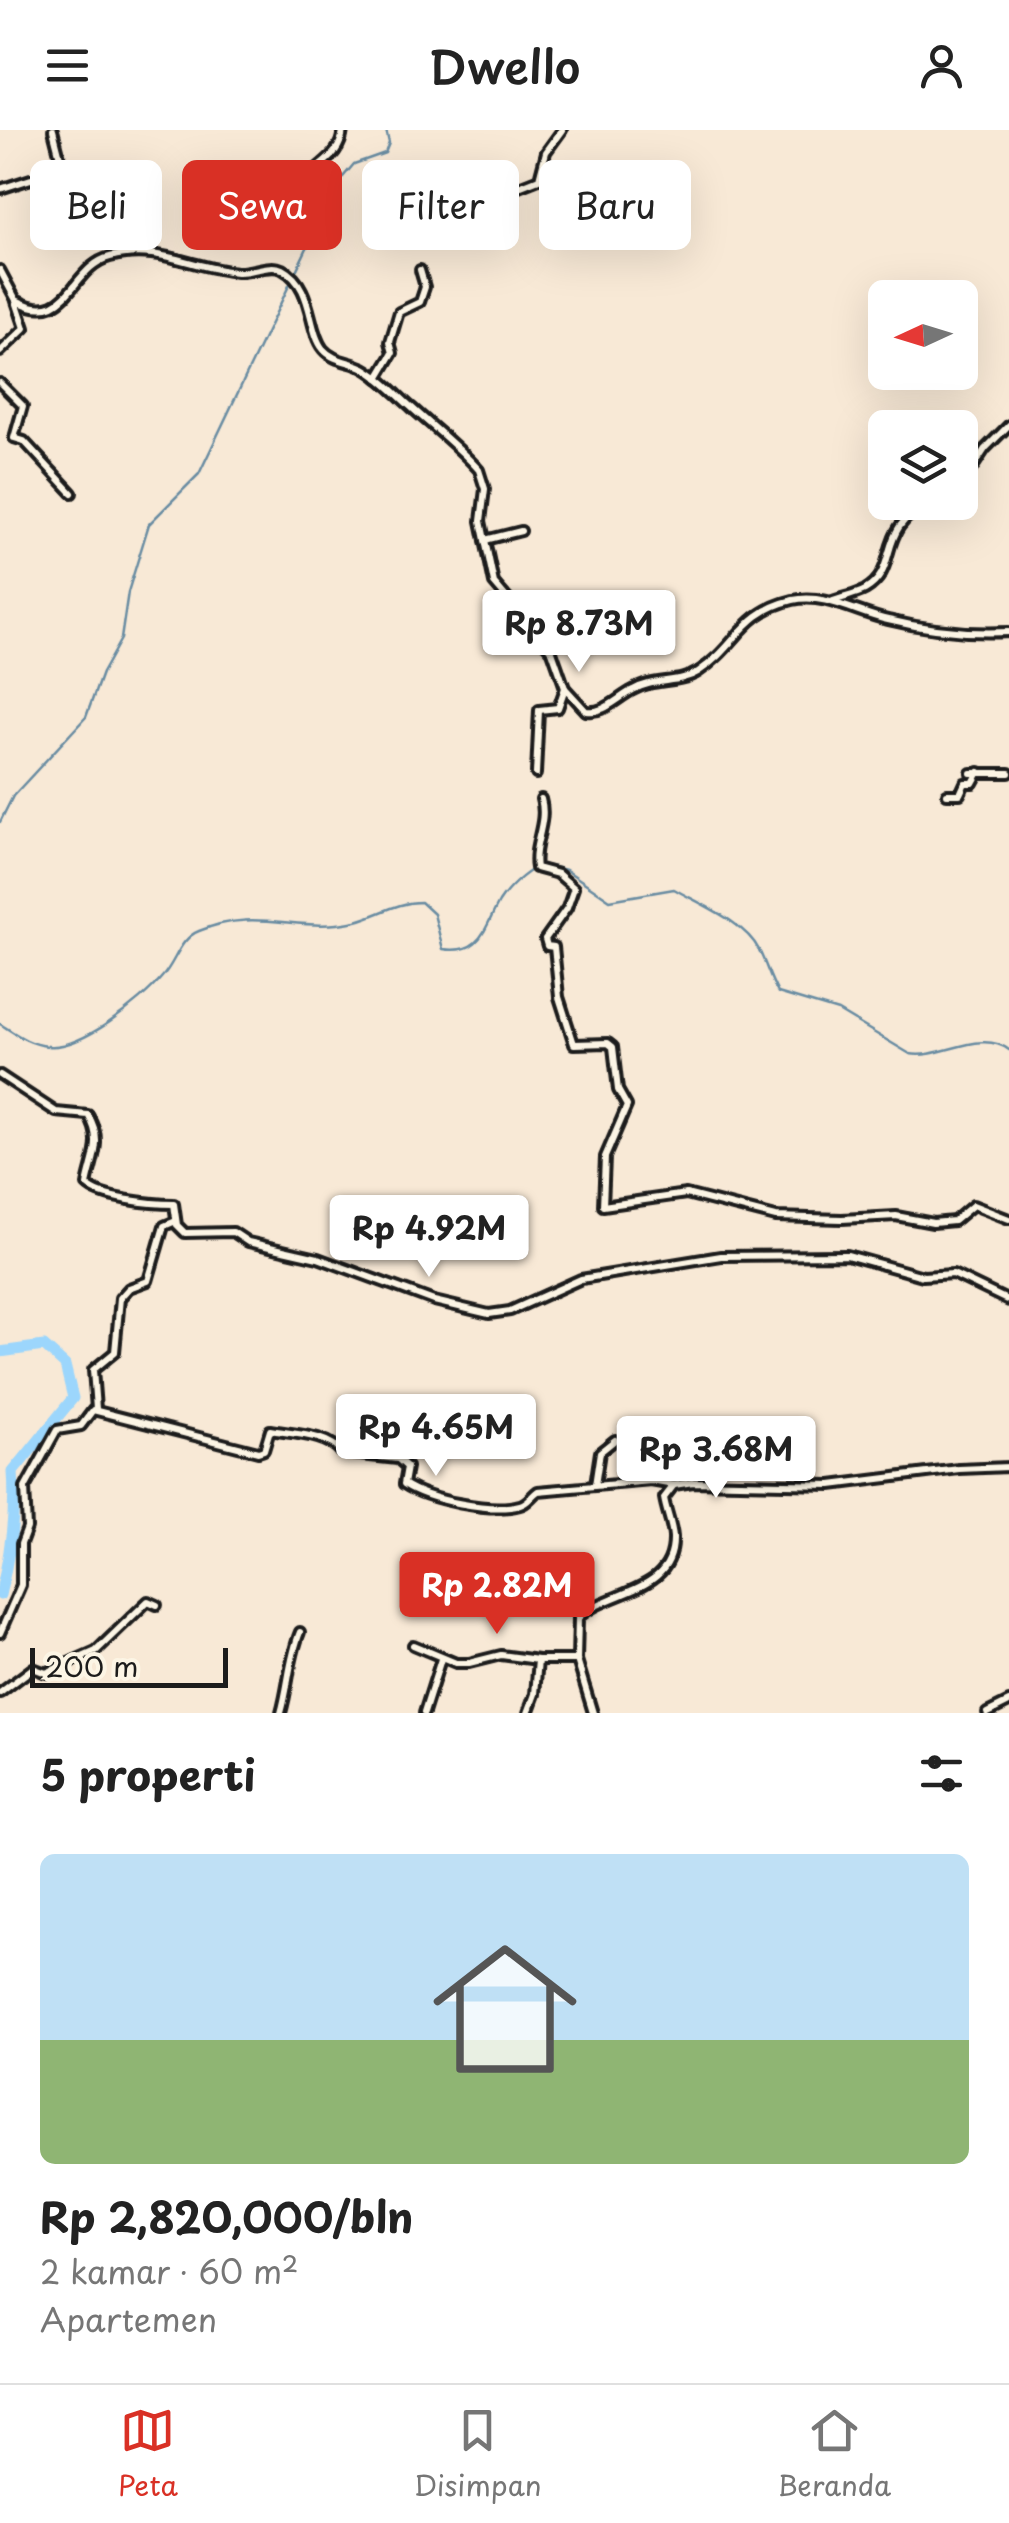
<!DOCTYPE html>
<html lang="id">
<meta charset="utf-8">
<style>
body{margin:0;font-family:"Playpen Sans",sans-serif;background:#f6f6f6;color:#222;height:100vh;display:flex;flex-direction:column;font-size:38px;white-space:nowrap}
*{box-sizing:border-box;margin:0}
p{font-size:32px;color:#767676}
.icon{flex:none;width:55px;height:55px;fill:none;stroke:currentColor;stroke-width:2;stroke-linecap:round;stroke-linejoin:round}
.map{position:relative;height:1583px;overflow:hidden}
.drawer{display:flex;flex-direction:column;background:#fff;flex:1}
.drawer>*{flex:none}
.banner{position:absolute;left:30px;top:30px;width:950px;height:90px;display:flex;gap:20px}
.needle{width:65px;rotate:266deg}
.tools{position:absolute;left:868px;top:150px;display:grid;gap:20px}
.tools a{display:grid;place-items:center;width:110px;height:110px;border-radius:15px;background:#fff;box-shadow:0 10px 40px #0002;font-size:50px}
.scale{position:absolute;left:30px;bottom:25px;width:198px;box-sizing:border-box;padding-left:10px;border:5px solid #1c1c1c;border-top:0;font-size:28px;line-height:35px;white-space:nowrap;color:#1c1c1c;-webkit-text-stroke:8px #fcf5e5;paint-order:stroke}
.price{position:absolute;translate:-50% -85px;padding:0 22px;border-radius:10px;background:#fff;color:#222;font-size:32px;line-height:65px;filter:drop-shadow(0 2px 5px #0008)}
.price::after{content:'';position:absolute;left:50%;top:60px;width:30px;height:22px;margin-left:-15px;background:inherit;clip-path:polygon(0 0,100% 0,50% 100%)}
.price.on{background:#d93025;color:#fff}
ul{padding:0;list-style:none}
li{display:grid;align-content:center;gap:20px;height:530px;padding:0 40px}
li span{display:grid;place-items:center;height:310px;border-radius:15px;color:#555}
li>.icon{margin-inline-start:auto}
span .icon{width:180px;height:180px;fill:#fffc;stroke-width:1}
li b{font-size:42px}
h2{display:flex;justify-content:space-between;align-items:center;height:120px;padding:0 40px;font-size:42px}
.tag{padding:0 35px;border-radius:15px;background:#fff;box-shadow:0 10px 40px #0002;font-size:35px;line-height:90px}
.tag.on{background:#d93025;color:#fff}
header{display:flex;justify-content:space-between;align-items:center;height:130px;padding:0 40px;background:#fff;font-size:45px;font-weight:600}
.dock{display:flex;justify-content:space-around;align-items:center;height:140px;border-top:2px solid #e0e0e0;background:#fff;font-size:28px;color:#767676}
.dock a{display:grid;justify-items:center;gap:5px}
.dock .on{color:#d93025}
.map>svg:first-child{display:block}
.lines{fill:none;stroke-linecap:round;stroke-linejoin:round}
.stream{stroke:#698ca2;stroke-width:2.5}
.river{stroke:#9cd6fc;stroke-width:11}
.minor-casing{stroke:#1c1c1c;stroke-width:14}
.minor{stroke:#fcf5e5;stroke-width:6}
</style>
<header><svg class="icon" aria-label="menu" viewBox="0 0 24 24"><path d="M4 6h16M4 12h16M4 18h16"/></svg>Dwello<svg class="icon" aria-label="person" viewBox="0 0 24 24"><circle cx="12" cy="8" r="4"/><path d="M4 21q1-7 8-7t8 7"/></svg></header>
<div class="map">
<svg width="1009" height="1583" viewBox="0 0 1009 1583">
<rect width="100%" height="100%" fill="#f8e9d6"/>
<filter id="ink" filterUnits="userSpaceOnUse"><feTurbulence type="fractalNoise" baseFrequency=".01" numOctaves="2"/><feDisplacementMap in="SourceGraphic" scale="20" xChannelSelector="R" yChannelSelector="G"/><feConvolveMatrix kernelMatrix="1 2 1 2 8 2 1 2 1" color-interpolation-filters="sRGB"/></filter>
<g filter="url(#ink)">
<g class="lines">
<!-- stream -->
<g class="stream">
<path d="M0,692l13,-26 73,-79 16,-44 19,-34 7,-47 21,-68 50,-50 139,-291 16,-19 31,-11 4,-10 -3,-13"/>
<path d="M0,894c16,10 28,20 48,22 32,4 93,-44 114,-69 14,-15 17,-38 37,-46 59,-25 100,3 157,-10 23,-6 41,-19 65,-19l13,12 9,35c38,6 41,-20 56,-47 11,-17 25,-28 42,-38l25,6 44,30 64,-11c26,15 71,33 85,61 7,14 11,29 19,43l60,18 72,43c30,6 71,-26 99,-4"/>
</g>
<!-- river -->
<path class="river" d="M0,1222l44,-6 21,19 8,33 -60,74c3,41 -3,83 -13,123"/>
<defs>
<g id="minor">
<path d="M53,0l13,51"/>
<path d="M0,59l31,-10 44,3 5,5 -4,33"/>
<path d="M451,69l46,4 4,-9 38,-15 7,-27 16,-22"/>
<path d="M301,82c-6,-51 38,-41 42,-82"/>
<path d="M0,140l16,30c53,29 54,-33 94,-43 46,-13 82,11 127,15 14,1 33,-9 45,-3 32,17 25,60 41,80 11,13 28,12 41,19 18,10 32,26 47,39 23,21 47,39 68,63l6,19 -4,32 13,62 58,68 13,37 21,23c18,3 31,-13 47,-21 20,-12 46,-6 65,-18 40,-26 43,-60 95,-72 33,-7 63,13 95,20 40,10 80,14 121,12"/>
<path d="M0,222l25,-24 -9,-27"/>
<path d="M378,248l15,-25 -3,-11 9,-30 21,-10 5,-15 -5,-17"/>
<path d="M0,253l23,23 -9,32 10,3 48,52"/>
<path d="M960,357l25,-38 24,-24"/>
<path d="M485,410l36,-9"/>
<path d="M833,471c10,-4 23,-6 32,-11 37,-22 8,-61 66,-88"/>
<path d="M971,643h38"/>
<path d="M536,644l3,-64 19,-2 7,-20"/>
<path d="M947,664h13l5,-11h8l6,-11"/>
<path d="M541,669c7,24 -9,45 -5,69l22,6 16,14 -7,20 -22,31 2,7 7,1 5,50 15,47 34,-1 5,4 5,43 9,16 -22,51 -2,49 83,-12 90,23 66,2 54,-3 37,7 21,-2 19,-16 36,14"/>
<path d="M0,945l56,37 32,3c16,26 4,43 -1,70 13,14 66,19 87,19l3,21 8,8 48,-1 15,10 70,16 116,43 55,13 21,-3 71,-32 140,-23 126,-1 76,21 30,-2 56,27"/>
<path d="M96,1279l-3,-39 22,-18 5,-54 9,-10 19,-7 16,-55 12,-5"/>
<path d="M595,1355l5,-33 15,-12"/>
<path d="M0,1503l21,-48v-41l6,-16 -2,-40 32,-58 24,-4 12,-16 165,42 6,-2 6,-20c22,4 59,4 72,23l56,6 9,8 -3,17c24,16 88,29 116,21 8,-2 11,-9 18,-14l113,-10 23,4"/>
<path d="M413,1515l43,18h13l32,-8 37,5h39"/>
<path d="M0,1563l33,-25 13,5 50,-22 52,-50 9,4"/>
<path d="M281,1583c8,-28 8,-54 19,-81"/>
<path d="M424,1583l17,-54"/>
<path d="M528,1583l7,-19 3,-34"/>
<path d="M593,1583l-16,-53 1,-42c31,-29 97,-25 95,-81 -1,-13 -7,-26 -9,-39l10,-13 19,-3 138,3 128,-16 50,-2"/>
<path d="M987,1583l22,-11"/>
</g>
</defs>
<!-- minor casing -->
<use href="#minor" class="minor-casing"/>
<!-- minor -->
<use href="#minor" class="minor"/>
</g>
</g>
</svg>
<div class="tools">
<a><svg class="needle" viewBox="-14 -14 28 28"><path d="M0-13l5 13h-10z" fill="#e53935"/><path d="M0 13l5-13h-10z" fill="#767676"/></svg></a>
<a><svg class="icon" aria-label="layers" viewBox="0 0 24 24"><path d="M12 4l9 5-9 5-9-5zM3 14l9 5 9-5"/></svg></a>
</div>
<div class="scale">200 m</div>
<b class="price" style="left:579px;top:545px">Rp 8.73M</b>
<b class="price" style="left:429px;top:1150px">Rp 4.92M</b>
<b class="price" style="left:436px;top:1349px">Rp 4.65M</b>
<b class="price" style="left:716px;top:1371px">Rp 3.68M</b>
<b class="price on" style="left:497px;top:1507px">Rp 2.82M</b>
<div class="banner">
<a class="tag">Beli</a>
<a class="tag on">Sewa</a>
<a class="tag">Filter</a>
<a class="tag">Baru</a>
</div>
</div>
<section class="drawer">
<h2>5 properti<svg class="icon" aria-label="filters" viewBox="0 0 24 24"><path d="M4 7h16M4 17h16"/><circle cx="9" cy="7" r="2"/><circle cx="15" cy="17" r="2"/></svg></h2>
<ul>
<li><span style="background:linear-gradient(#bfe0f5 60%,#8fb573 0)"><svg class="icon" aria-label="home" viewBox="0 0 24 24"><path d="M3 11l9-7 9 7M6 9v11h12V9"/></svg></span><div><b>Rp 2,820,000/bln</b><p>2 kamar · 60 m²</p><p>Apartemen</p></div></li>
</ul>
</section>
<nav class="dock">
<a class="on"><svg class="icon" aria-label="map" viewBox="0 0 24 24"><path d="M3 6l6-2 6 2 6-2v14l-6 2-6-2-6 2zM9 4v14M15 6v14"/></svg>Peta</a>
<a><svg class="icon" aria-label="saved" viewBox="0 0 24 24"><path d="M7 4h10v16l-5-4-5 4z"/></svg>Disimpan</a>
<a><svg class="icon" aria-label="home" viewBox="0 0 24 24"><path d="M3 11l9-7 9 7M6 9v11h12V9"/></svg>Beranda</a>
</nav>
